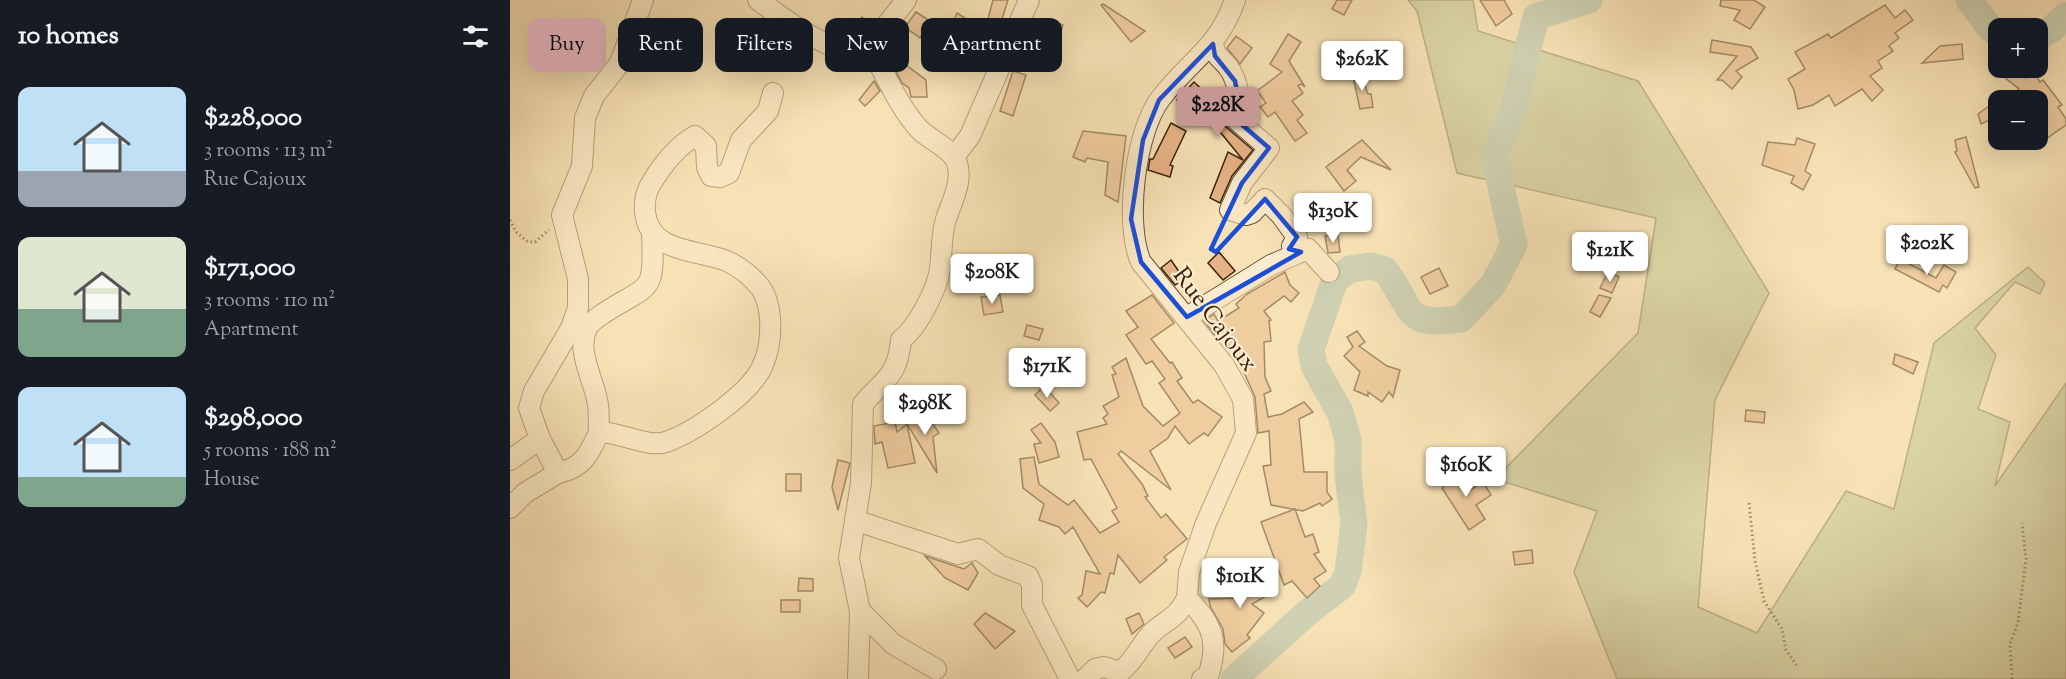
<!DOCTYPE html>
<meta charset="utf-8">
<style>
body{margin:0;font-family:"Sorts Mill Goudy",serif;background:#242831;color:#f1f3f6;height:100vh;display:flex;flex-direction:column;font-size:22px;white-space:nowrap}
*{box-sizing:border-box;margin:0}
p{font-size:20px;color:#9ea1a6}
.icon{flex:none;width:33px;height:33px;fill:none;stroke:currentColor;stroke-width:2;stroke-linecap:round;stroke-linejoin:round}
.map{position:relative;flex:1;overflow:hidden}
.details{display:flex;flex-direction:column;background:#171b24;width:510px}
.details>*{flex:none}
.banner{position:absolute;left:18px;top:18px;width:570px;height:54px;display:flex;gap:12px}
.tools{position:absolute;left:1478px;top:18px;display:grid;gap:12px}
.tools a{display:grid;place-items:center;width:60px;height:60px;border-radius:12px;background:#171b24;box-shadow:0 6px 24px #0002;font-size:30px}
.price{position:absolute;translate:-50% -51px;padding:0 14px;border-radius:6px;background:#fff;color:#222;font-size:20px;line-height:39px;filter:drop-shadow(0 2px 3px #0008)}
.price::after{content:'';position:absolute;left:50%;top:36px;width:18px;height:14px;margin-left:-9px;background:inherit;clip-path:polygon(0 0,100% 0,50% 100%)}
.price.active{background:#c59692;color:#111}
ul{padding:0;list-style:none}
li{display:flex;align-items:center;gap:18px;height:150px;padding:0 18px}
li span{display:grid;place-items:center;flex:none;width:168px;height:120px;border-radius:12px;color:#555}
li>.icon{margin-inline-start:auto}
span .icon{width:72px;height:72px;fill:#fffc;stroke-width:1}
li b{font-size:26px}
h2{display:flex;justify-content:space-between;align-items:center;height:72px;padding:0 18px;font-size:26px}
.tag{padding:0 21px;border-radius:12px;background:#171b24;box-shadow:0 6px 24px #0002;font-size:21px;line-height:54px}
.tag.active{background:#c59692;color:#111}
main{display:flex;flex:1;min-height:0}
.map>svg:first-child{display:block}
.green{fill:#b7c492;stroke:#79734e;stroke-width:1.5}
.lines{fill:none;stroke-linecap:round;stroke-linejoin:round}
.river{stroke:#9dbdb0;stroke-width:27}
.building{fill:#e6b386;stroke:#3b220b;stroke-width:1.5}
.minor-casing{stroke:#6a5236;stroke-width:22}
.path{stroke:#3b220b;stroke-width:3;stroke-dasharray:1.5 3;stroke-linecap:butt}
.minor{stroke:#faeccf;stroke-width:20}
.marked{fill:none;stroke:#1d4ed8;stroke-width:4.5;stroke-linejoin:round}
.labels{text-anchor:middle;stroke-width:4.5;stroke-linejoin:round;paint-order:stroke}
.street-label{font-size:24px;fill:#3b220b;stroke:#faeccf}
</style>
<main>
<section class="details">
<h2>10 homes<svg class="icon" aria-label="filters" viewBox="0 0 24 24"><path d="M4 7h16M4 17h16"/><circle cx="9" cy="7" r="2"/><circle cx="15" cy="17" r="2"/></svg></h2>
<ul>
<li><span style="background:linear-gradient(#bfe0f5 70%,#9aa5b1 0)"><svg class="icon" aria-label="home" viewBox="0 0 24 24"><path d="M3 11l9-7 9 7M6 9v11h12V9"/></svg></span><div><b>$228,000</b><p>3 rooms · 113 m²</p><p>Rue Cajoux</p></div></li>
<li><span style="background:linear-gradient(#dfe7d0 60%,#7fa58c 0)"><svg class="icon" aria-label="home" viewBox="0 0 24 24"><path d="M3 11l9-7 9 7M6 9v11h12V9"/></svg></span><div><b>$171,000</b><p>3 rooms · 110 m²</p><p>Apartment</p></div></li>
<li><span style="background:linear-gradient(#bfe0f5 75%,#7fa58c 0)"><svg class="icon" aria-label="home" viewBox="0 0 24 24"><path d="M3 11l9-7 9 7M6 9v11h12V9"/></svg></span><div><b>$298,000</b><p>5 rooms · 188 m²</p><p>House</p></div></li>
</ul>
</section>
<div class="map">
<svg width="1556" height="679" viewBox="0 0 1556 679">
<rect width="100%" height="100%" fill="#f7e2b5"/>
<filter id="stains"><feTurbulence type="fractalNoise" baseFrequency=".00333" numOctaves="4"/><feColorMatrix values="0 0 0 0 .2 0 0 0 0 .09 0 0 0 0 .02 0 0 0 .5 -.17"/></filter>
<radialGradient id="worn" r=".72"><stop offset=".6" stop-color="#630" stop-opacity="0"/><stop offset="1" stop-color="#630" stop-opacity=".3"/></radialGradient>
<!-- green -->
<path class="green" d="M898,0h65l5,31 160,50 131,212 -54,107 -17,207 59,26 89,-142 48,18 40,-166 94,-76 17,16 -5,11 -25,-12 -40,46 21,27 -18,54 32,13 -15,64 71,-103v296h-449l-43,-107 23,-61 -102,-32 143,-146 18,-115 -199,-45 -40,-162z"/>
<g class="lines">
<!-- river -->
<g class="river">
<path d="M1459,0l20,27 9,6"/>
<path d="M1527,38l16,-10 12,-12"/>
<path d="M724,679l74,-67 34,-26 6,-14 6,-48 -6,-49v-35l-8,-28 -26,-46 -3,-17 24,-69 15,-11 22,-3 13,4c31,42 16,56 76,49l32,-34 21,-40 -20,-89 18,-43 24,-96 53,-17"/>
</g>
</g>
<!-- building -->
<g class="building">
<path d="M483,0h15l-13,41 -12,-4z"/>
<path d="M827,0h15l-8,15 -12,-6z"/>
<path d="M970,0h24l8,14 -16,12z"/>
<path d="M1211,0h33l11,7 -15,22 -16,-9 6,-10 -20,-4z"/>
<path d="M593,4l42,27 -14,11 -30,-37z"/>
<path d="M1375,5l10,13 10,-8 8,10 -18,13 4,5 -10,8 4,5 -15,10 4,7 -12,8 13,14 -11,11 -10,-12 -27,17 -6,-11 -16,10 -15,4 -4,-19 -6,-11 17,-10 -10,-17 33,-18 3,4z"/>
<path d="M406,12l14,9 -10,17 -15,-11z"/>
<path d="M447,13l11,7 -21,31 -5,-2z"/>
<path d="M352,17l10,7 -16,14 -6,-4z"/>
<path d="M538,20l15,5 -9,26 -14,-5z"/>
<path d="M246,22l18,33 -14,6 -15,-34z"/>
<path d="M778,34l13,8 -12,19 16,26 -4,-3 -3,2 5,7 -11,8 11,14 -6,5 10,13 -12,8 -20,-29 -7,5 -8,-10 6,-4 -9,-12 25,-19 -12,-8z"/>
<path d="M726,36l16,12 -12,16 -13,-16z"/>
<path d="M1202,40l39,7 7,11 -22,13 6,6 -10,12 -10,-9h-5l20,-24 -27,-4z"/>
<path d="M1452,44l1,15 -41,4 18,-17z"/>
<path d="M384,56l32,24 1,17h-16l-2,-9 -7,-5 -12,-23z"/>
<path d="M1503,68l13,10 8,-5 6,9 3,-2 19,25 -4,2 8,12v6l-29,20v-45h-34l16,-11 -15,-12z"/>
<path d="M849,70l9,24h3l2,13 -13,2 -8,-37z"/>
<path d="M503,71l13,4 -13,41 -13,-5z"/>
<path d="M364,81l6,10 -15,15 -6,-6z"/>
<path d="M684,82l17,16 -2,2 13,16 3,10 28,24 -21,26 -12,27 -10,-5 18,-46 15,8 -49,-60 -9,10 -8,-10z"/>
<path d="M1479,106l7,11 -15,7 -3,-10z"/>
<path d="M661,123l15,8 -16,34 3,1 -3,11 -22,-7 2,-11h3z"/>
<path d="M573,131l43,5 -8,66 -13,-7 3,-33 -21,-4 -2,4 -12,-5z"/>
<path d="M1456,137l13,50 -4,1 -20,-36 2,-1 -2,-11z"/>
<path d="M1287,138l18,6 -10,27 6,4 -8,15 -12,-7 3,-7 -32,-11 6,-23 27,3z"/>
<path d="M852,140l29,30 -30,-13 -14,13 9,11 -12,10 -18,-24z"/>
<path d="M828,235l2,17 -12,1 -3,-17z"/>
<path d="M709,252l16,19 -12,9 -15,-17z"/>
<path d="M1390,259l36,19 8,-13 12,7 -9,16 -4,-3 -4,7 -44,-23z"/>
<path d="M661,260l13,19 -9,6 -14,-17z"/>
<path d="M929,268l9,18 -18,8 -9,-17z"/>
<path d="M775,272l5,13 9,8 -8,9 -7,-6 -20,15 7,9 -2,1 2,20 -7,1 1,35 6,14 -7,3 4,23 14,-3 22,-12 9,10 -14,7 5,53h23v20l5,7 -10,7 -2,-3 -17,8 -32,-6 -8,-39 8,-1 -2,-34 -11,2 -3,-36 -13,-29 -18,-31 -5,3 -15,-19 10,-7 4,7 21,-13 -3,-4 11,-10z"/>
<path d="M1098,272l11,5 -7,16 -12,-5z"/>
<path d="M490,295l3,17 -19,3 -3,-18z"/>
<path d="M642,295l22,28 -23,16 19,24 2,-1 10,16 -5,3 16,22 5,-3 24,17 -14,19 -4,-3 -15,11 -14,-18 -7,12 -18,13 21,39 -50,-39 -3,3 24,30 6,12 -3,1 16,21 5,-4 21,25 -23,18 3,3 -27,23 -22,-28 -4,19 -4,-1 -5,20 -4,-1 -14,15 -9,-9 4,-3 4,-24 14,3 -27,-47 -8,7 -6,-7 -20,-7 5,-16 -21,-16 -3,-29 14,-2 5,27 29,21 6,-5 26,33 19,-11 -7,-11 5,-3 -26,-49 -7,1 -7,-28 30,-8 -4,-6 5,-4 -5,-8 16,-9 -7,-22 4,-1 -4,-7 14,-9 17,48 20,20 17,-13 -21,-30 6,-4 -13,-18 -6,3 -20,-29 12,-8 -12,-16z"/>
<path d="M1089,295l12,3 -11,19 -10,-5z"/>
<path d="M517,325l16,4 -4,11 -15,-4z"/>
<path d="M847,331l8,11 -6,4 28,20 13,4 -7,27 -4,-5 -7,10 -14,-10v4l-14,-6 6,-18 -16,-16 9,-9 -6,-10z"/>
<path d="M1385,354l23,8 -5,12 -20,-10z"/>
<path d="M534,386l15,17 -9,8 -15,-16z"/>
<path d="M1236,410l19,2 -1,11 -19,-2z"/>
<path d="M414,411l15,22 -6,4 4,36 -30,-49z"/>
<path d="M385,422l2,10 10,-8 8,39 -27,5 -6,-26 -7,2 -1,-18z"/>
<path d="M531,423l14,19 4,15 -20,6 -5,-19 7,-1 -10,-13z"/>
<path d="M328,460l12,3 -12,47 -6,-23z"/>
<path d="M957,469l3,21 13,-8 8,13 -15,10 9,14 -16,11 -27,-42 16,-17z"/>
<rect x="276" y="474" width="15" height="17"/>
<path d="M785,509l10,28 8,-3 6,18 -5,2 12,17 -12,8 6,7 -13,12 -15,-17 -8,4 -23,-63z"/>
<path d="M1022,550l1,13 -18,2 -2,-13z"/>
<path d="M415,556l39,13 8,-6 6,10 -10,17 -23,-12z"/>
<path d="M744,565l14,30 -16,9 12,9 -17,22 3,3 -18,14 -7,-8 -2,-15 -13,-23 -1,-7 33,-1 -11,-19z"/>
<path d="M289,578l14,1v12h-15z"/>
<rect x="271" y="600" width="19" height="12"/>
<path d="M475,613l30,18 -20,18 -21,-25z"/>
<path d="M629,613l5,11 -12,10 -6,-15z"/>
<path d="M675,637l7,10 -17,11 -7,-10z"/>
</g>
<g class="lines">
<defs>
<g id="minor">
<path d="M248,0c20,15 75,56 99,50 16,-4 39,-37 49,-50"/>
<path d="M703,44c2,13 8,14 15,23 11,15 13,34 5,50l36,31 -27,35 -12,27 16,5 6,-2 13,-14 16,16 16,22 -5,9 9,6"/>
<path d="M444,157l16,-21 59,-136"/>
<path d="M677,317l84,-52 37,-16 21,23"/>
<path d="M89,432c-1,-11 1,-22 -2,-32 -4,-22 -21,-50 -10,-72 3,-6 11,-11 17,-15 46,-30 51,-17 48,-80"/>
<path d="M30,439l18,34c25,-5 32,-20 41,-41 21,0 49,16 67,10 28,-10 83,-47 96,-75 7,-15 9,-34 8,-49 -1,-11 -3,-22 -10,-31 -8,-10 -19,-19 -31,-25 -30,-13 -80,-8 -84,-50 -1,-11 1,-21 7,-30 11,-18 24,-35 43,-46l11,10 1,21 4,9 9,1 9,-4 12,-33 27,-29 5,-18"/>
<path d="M0,460l30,-21 -11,-31 5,-17 37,-63 7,-20v-29l-16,-64 20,-49 3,-48 9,-22 26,-33 23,-63"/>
<path d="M0,508l15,-15 33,-20"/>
<path d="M347,521l101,33 20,-5 21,16 29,11 4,9v20l38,74"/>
<path d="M350,611l33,33 43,25"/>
<path d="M348,679l2,-68 -11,-53 12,-75 2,-79c22,-26 34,-26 38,-64 16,-12 36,-50 39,-71 2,-16 1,-34 6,-50 6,-18 20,-43 8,-62 -9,-12 -26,-18 -36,-29 -21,-24 -33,-56 -50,-83"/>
<path d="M575,679l10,-10 9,-2 16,5c16,-12 22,-31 34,-41 15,-13 23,-13 33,-33"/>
<path d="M692,679l6,-3c12,-34 4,-53 -21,-78l2,-26 17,-49 40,-90 -3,-34 -19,-34 -83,-103c-17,-38 -6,-131 20,-164 29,-38 57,-49 74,-98"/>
</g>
</defs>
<!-- minor casing -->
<use href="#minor" class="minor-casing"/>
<!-- path -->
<g class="path">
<path d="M0,220l6,12 12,10h7l14,-12"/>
<path d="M1239,503l6,58 9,40 18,28 4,21 11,16"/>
<path d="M1502,679l-2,-35 8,-21 8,-64 -4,-36"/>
</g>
<!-- minor -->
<use href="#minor" class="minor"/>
</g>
<!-- marked area -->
<path d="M0 0H1556V679H0ZM703,44l2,12 20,25 4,21 -6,15 36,31 -27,35 -31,66 5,3 49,-53 32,38 -8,12 12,3 -114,65 -46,-55 -10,-43 12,-79 16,-40z" fill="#f7e2b5" fill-opacity=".55" fill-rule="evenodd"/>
<path class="marked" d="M703,44l2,12 20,25 4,21 -6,15 36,31 -27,35 -31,66 5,3 49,-53 32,38 -8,12 12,3 -114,65 -46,-55 -10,-43 12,-79 16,-40z"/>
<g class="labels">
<!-- street labels -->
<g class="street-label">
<text transform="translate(706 319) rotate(53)" y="8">Rue Cajoux</text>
</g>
</g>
<rect width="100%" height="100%" filter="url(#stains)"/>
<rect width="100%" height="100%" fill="url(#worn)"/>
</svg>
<div class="tools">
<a>+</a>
<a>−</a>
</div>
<b class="price" style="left:852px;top:92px">$262K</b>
<b class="price active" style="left:708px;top:138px">$228K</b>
<b class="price" style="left:823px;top:244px">$130K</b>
<b class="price" style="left:1417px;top:276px">$202K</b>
<b class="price" style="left:1100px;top:283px">$121K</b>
<b class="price" style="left:482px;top:305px">$208K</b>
<b class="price" style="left:537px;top:399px">$171K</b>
<b class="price" style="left:415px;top:436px">$298K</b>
<b class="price" style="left:956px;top:498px">$160K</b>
<b class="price" style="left:730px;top:609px">$101K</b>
<div class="banner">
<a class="tag active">Buy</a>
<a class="tag">Rent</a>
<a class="tag">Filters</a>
<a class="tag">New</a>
<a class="tag">Apartment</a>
</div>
</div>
</main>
